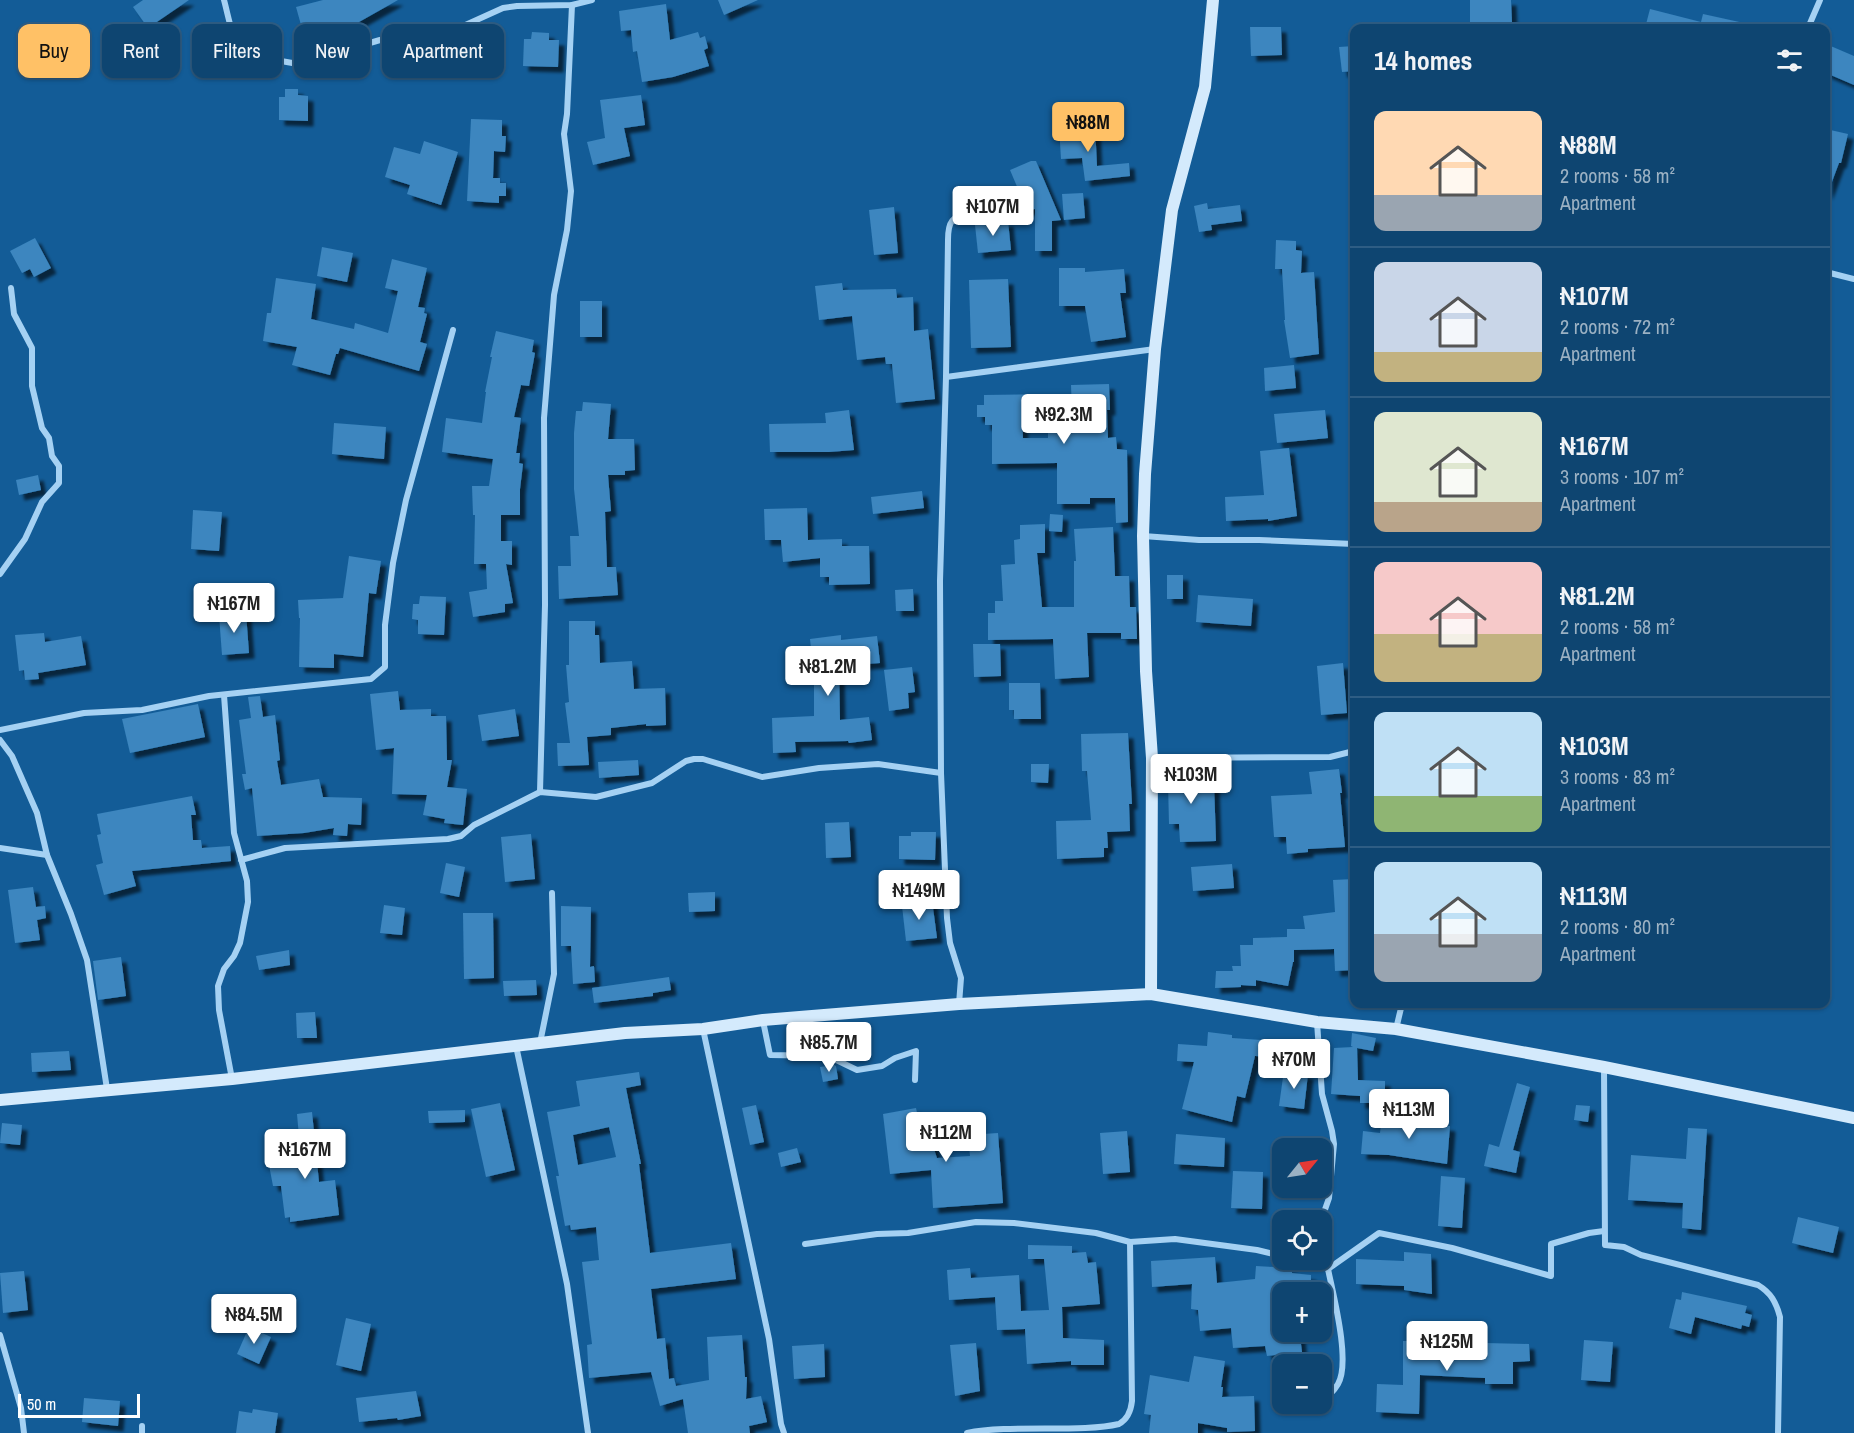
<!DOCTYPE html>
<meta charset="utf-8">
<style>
body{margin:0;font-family:"Archivo Narrow",sans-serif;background:#1c4f79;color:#f1f3f6;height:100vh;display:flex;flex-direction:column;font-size:22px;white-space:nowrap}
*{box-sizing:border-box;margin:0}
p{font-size:20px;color:#9bb1c3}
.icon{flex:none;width:33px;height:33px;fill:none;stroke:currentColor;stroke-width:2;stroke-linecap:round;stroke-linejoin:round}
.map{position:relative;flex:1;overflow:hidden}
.sheet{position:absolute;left:1350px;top:24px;width:480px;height:984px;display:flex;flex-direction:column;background:#0e4571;border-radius:12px;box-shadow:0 2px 4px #0004,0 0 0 2px #2e5d84}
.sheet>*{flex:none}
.hud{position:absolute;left:18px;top:24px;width:570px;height:54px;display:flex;gap:12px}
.needle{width:39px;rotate:60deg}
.buttons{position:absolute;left:1272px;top:1138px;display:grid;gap:12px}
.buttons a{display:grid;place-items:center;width:60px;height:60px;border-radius:12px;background:#0e4571;box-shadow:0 2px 4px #0004,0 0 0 2px #2e5d84;font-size:30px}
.scale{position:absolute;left:18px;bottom:15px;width:122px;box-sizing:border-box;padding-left:6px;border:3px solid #fff;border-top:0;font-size:16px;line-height:21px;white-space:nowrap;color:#fff;-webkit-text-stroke:4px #135c97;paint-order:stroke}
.price{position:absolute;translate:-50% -51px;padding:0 14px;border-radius:6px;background:#fff;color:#222;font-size:20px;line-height:39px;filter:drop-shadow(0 2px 3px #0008)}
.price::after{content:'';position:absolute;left:50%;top:36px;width:18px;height:14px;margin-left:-9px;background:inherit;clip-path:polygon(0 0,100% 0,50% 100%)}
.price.selected{background:#ffc166;color:#111}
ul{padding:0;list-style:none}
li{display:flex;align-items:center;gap:18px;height:150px;padding:0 24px}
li+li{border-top:2px solid #2e5d84}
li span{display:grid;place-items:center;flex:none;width:168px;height:120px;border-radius:12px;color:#555}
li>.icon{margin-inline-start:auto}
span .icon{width:72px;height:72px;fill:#fffc;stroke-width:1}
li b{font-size:26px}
h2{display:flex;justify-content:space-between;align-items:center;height:72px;padding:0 24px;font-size:26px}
.pill{padding:0 21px;border-radius:12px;background:#0e4571;box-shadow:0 2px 4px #0004,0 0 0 2px #2e5d84;font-size:21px;line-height:54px}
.pill.selected{background:#ffc166;color:#111}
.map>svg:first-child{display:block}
.building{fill:#3c86bf;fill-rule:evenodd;filter:url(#shadow)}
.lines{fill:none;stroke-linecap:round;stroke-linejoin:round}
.street{stroke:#a5d1f3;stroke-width:6}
.secondary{stroke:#d4eafc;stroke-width:12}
</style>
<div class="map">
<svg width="1854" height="1433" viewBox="0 0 1854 1433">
<defs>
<filter id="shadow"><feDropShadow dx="5.5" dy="5.5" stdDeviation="1.5" flood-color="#0009"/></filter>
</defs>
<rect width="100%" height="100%" fill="#135c97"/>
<!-- building -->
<g class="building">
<path d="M143,0h46l-41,28 -15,-21z"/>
<path d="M323,0h75l-39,22 -26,9 -3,-7 -27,8 -7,-25z"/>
<path d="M718,0h40l-34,15z"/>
<path d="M1470,0h41l1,23 -42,2z"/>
<path d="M666,4l4,36 28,-8 2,6 5,-2 3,12 -4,2 5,16 -36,11 -31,5 -5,-31 -4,1 -2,-22 -10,1 -2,-20z"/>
<path d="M1650,9l51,13 2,-8 41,9 -1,5h-98z"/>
<path d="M1250,27h31l1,28 -31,1z"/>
<path d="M532,32l17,1v7h10l-1,27 -35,-1 1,-27h7z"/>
<path d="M1826,44l28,12v29l-28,-12z"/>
<path d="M1354,46v25l-12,1 -3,-25z"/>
<path d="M285,89h13v6l10,1v25l-29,-1v-23h6z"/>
<path d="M641,95l4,30 -21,3 6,28 -37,9 -6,-23 18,-4 -5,-38z"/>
<path d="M471,119l31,1v16h4l-1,16 -11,-1 -1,27h7v5h6v13h-7v7l-32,-2z"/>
<path d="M1095,124l2,42 32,-3 1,13 -45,5 -3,-23 -21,1 -2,-33z"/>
<path d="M1826,129l22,5 -7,29h-2l-12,32z"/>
<path d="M424,141l34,11 -17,53 -34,-11 3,-9 -25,-8 9,-30 26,7z"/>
<path d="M1031,161h5l25,59 -9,1v30h-17v-42l-8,1 -17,-40z"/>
<path d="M1083,193l2,25 -21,2 -2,-26z"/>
<path d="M1207,203l1,6 32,-4 2,16 -31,4 1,5 -13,2 -5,-26z"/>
<path d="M894,207l4,46 -24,2 -5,-45z"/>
<path d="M1008,221l3,29 -33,3 -3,-28z"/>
<path d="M35,238l16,30 -17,9 -4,-8 -8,4 -12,-22z"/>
<path d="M1276,240l20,1v9l6,1 -1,22 13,-1 5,82 -29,4 -6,-38h1l-3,-51h-7z"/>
<path d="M322,247l31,6 -6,29 -30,-6z"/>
<path d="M392,259l35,9 -9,39 7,1 -1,5 3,1 -7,28 7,2 -8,27 -79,-23 -2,6h-2l-6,21 -38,-10 5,-18 -34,-6 4,-28h4l5,-35 40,6 -5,35 43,10 1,-6 33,10 10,-42 -13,-3z"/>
<path d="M1059,268h26v4l39,-3 2,24h-6l6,44 -35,5 -6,-36h-26z"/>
<path d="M1008,279l3,68 -40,1 -2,-68z"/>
<path d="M842,283l1,7 53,-1 1,9 16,-1 1,34 14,-2 7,70 -39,4 -4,-39h-6l-1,-7 -28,3 -5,-44 -33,4 -4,-34z"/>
<rect x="580" y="301" width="22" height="36"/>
<path d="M496,331l38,9 -2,12 3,1 -6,33 -8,-1 -7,32 7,1 -5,35h4l-1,10 4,1 -3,25v26h-19v26h11v24l-6,-1 7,39 -8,1v8l-32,5 -4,-25 18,-3 -1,-25h-12l1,-49h-2l-1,-29h17l4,-27 -51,-7 4,-34 36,5 4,-31h-1l7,-35h-2z"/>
<path d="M1294,365l2,23 -31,3 -1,-23z"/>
<path d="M1109,384l1,26h-3l1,28 8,-1 1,12 10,1 1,72 -12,1 -1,-25h-25v6h-33v-41l-65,1v-39h-7v-8h-8v-12h7v-10l62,-1 3,13h-27l1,31h25v-26h24l-1,-27z"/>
<path d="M583,402l28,2 -3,35h26l1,31 -10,1v4h-17l3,36 -6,1 2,55h9l2,28 -59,4 -1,-33h13l-1,-30h9l-5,-47v-56l2,-22h6z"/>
<path d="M849,410l5,40 -25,2h-59l-1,-28 57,-1 -1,-10z"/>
<path d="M1325,410l3,28 -51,5 -3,-29z"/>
<path d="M334,423l52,4 -2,32 -52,-5z"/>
<path d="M1289,448l8,68 -29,5v-2l-42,2 -1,-24 39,-2 -4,-44z"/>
<path d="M38,475l3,15 -22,5 -3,-15z"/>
<path d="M922,491l2,17 -51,6 -2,-17z"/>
<path d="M807,508l1,32 34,-1v7h27l1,38 -41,1v-8h-9v-19l-37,4 -2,-22h-16l-1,-31z"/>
<path d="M193,510l29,2 -3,39 -28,-2z"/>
<path d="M1050,514l13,1 -1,17 -13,-1z"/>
<path d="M1045,524v29h-8l5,54h32v-46h2l-2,-32 39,-2 2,49h14l1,31h6l1,32h-16v-6h-34l2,44 -34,2 -2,-40 -65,1v-27h7v-12h8l-2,-36 14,-1 -1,-24 6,-1v-14z"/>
<path d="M349,556l32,5 -5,33 -7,-1 -6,64 -29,-3v14l-35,-1 1,-49h-1l-1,-18 45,-2z"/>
<rect x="1167" y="575" width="16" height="24"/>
<path d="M913,589l1,22h-18l-1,-21z"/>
<path d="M1198,595l55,4 -2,27 -55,-4z"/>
<path d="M420,596l26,1 -2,38 -26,-1v-14l-6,-1 1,-15h6z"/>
<path d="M246,613l3,40 -27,2 -3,-40z"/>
<path d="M569,621h26v14h4l1,28 32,-2 2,28 31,-1 1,37 -20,1v-2l-35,4v7l-24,2 2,28 -31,1 -1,-23h13l-5,-40 4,-1 -3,-37h3z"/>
<path d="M44,633l1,9 36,-6 5,29 -48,8 1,6 -14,1 -1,-10 -5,1 -4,-36z"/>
<path d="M841,635v5l36,-4 3,27 -41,3 1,54 29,-3 3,23 -23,3 -1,-2 -53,1 1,10 -23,1 -1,-35 42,-2v-39l-4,-38z"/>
<path d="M973,644h27l1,32 -27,1z"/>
<path d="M1343,663l4,50 -26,2 -4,-49z"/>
<path d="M912,667l3,25 -7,1 1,15 -20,3 -5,-41z"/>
<path d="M1009,683h31l1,36h-27v-9h-5z"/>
<path d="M398,691l2,19 31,-1v7h15l1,44h5l-5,27 20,2 -4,36 -19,-2 1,-4 -22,-4 4,-20 -35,-1 2,-46 -18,2 -6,-56z"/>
<path d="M260,696l3,21 12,-2 5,45 -3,1 4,24 38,-6 4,18 39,1 -1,27 -13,-1 -1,12 -14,-1 1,-7 -30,5 -47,3 -5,-48 -7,2 -3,-16h4l-7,-54 12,-2 -3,-21z"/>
<path d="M198,704l7,33 -75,16 -8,-34z"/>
<path d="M515,709l4,27 -37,5 -4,-26z"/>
<path d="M1128,733l4,71h-3l1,27 -23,1 1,16h-4v9l-47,2 -1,-38 35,-1 -4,-49h-5l-1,-37z"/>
<path d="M638,760l1,15 -40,3 -1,-16z"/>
<path d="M1031,764h18l-1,19 -17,-1z"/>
<path d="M1164,767h32l3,16h15l2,58 -36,1 -1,-18h-10l-1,-41h-4z"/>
<path d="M1339,769l3,24h-2l5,54 -37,2v3l-21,2 -1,-17h-12l-3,-41 41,-2 -3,-22z"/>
<path d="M192,796l4,19h-5l2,25h8l1,8 28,-2 1,15 -99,10 4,15 -32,9 -8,-30 7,-2 -6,-28 4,-1 -4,-20z"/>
<path d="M849,822l2,35 -25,1 -1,-35z"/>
<path d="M911,832h25l-1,28 -36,-1v-23h12z"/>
<path d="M531,834l4,45 -30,3 -4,-45z"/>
<path d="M446,863l19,4 -6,30 -19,-4z"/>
<path d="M1232,864l2,24 -41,3 -2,-24z"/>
<path d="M1354,879v91l-19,1 -1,-22 -40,1v12h-1l-5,24 -32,-6v6l-15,-1v2l-26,1 1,-17h17l-1,-5h9l-1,-21h13v-7l34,-1v-8h18l-2,-13 32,-4 -2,-32z"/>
<path d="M33,887l3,20 9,-1 1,12 -9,2 3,20 -25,3 -7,-53z"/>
<path d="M715,892v19l-26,1 -1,-19z"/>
<path d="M932,900l5,38 -31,3 -4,-35z"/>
<path d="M384,905l21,3 -3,27 -22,-2z"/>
<path d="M561,906l30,1 -1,60 4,-1 1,16 -22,2 -2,-38h-10z"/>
<path d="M463,913h30l1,65 -30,1z"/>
<path d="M289,950l1,15 -31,5 -3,-14z"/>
<path d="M121,957l5,39 -28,4 -5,-39z"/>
<path d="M669,977l2,13 -18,3v3l-59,7 -2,-15z"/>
<path d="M536,980l1,15 -33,1 -1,-15z"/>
<path d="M315,1012l2,26h-20l-1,-25z"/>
<path d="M1208,1032l24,3v3l46,3 -3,16 -20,-1 -10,42 -8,-2 -5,26 -50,-13 12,-47 -17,-1 1,-17 29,2z"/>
<path d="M1352,1033l24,5 -3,13 -16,-3 1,32 27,1v22h-25v-7l-29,-2 3,-46 19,-1 -2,-1z"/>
<path d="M69,1051l2,19 -39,2 -1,-19z"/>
<path d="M834,1065l2,1 2,13 -15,3 -3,-15z"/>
<path d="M1284,1070l24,4 -4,35 -25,-3z"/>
<path d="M639,1072l2,13 -15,3 15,76h-2l11,89 81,-10 5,36 -85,10 6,50 8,-1 4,41 5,-1 2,8 33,-6 -2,-43 35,-2 3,42h2l-1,22 15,-3 6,26 -18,4 1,7h-62l-5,-34 -23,7 -9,-34 -62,6 -2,-33 5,-1 -10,-82 17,-2 -3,-33 -25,3 -1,-5 -5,1 -9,-50h3l-12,-64 33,-6 -4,-25zM609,1127l7,30 -38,8 -5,-30z"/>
<path d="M1517,1083l13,4 -17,63 7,2 -4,21 -32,-7 5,-22 10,3z"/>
<path d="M500,1103l15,67 -29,7 -15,-68z"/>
<path d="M756,1105l8,37 -14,3 -8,-37z"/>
<path d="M1576,1105l14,1 -2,16 -14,-2z"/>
<path d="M916,1108l6,28 7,-2 8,24 33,-2 -2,-21 30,-2 5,70 -70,5 -2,-38 -41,4 -7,-60z"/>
<path d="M465,1110v12l-36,1 -1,-12z"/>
<path d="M312,1112l7,70 16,-2 4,35 -49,7v-5l-5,1 -4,-32h-8l-4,-21 32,-5 -4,-46z"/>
<path d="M1382,1116l68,10 -3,38 -58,-9 -28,-1 2,-23 17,2z"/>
<path d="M2,1123l20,2 -2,20 -20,-2z"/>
<path d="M1688,1128l19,1 -6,101 -19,-2 1,-25 -55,-3 3,-45 55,4z"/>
<path d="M1127,1131l3,41 -27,2 -3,-41z"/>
<path d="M1176,1134l49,4 -1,29 -50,-3z"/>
<path d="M797,1148l4,14 -20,5 -3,-14z"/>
<path d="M1233,1171l30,1 -1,37 -31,-1z"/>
<path d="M1441,1176l24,2 -3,50 -24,-2z"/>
<path d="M1798,1217l41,10 -6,26 -41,-10z"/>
<path d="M1028,1245l44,1v7l14,-1 2,11 8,-1 4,42 -38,3 1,31 41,2v25h-33v-4l-44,3 -2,-35 -28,1 -2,-33 -46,3 -2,-30 23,-2 1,10 48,-3 2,36 28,-1 -5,-51h-16z"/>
<path d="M1404,1252l27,2 1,40 -28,-4v-4l-48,-2v-25l48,2z"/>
<path d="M1215,1257l2,26 38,-4 1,-13 36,2v5l19,2v15l-14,-1v4h-15v39h10v4h8l2,16 -35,4 -2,-10 -32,2 -2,-20 -31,3 -2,-21 -7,-1 1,-25 -40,3 -1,-26z"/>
<path d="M24,1271l4,39 -25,3 -3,-40z"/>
<path d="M1682,1292l65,14 -2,7 7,2 -3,12 -7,-2 -1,4 -46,-12 -4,17 -22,-6 7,-29 5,1z"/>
<path d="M346,1318l25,6 -10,47 -25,-6z"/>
<path d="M249,1327l22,10 -12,27 -22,-10z"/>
<path d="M1584,1340l29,2 -3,40 -29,-2z"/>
<path d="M1403,1341h22v11l60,3v-12l44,1 1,17 -17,1v22h-28v-6l-65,-3 -1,39 -43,-2 1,-28 26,1z"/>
<path d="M976,1343l4,48 -25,5 -5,-51z"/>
<path d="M824,1344l1,33 -31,2 -2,-33z"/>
<path d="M1194,1356l31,5 -4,26h2l-1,10 32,-1 1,35 -28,1v-4l-29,-5v10h-49l2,-18 -7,-1 6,-39 39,7z"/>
<path d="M416,1391l5,25 -23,4 -1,-2 -38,4 -3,-24z"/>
<path d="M84,1398l36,3 -2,25 -36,-4z"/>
<path d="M253,1409l25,4 -3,20h-39l3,-22 13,2z"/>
</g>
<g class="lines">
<!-- street -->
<g class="street">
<path d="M224,0c6,22 8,45 26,61h31l17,3 82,-24 36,-8 45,-5 42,-19 14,-2 55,-1 20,-5"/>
<path d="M1808,28l12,-28"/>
<path d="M1826,272l28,7"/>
<path d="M946,377l209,-28"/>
<path d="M1143,536l56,4h60l95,4"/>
<path d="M0,574l25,-35 17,-37 17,-19v-17l-7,-10 -3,-18 -7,-10 -10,-42v-38l-18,-34 -3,-26"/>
<path d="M224,695l10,138 13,48 1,21 -8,41 -6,13 -10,13 -6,17 1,24 13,69"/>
<path d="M0,730l84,-17 58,-3 67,-14 162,-17 14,-12v-42l8,-62 13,-63 47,-170"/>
<path d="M0,740l12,16 25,57 10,42 24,59 16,46 20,129"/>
<path d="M1353,752l1,26"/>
<path d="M1152,758l178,-1 24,-6"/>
<path d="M540,792l5,-187 -1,-187 10,-123 13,-65 4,-39 -7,-57 3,-20 5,-109"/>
<path d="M0,848l47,7"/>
<path d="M241,860l44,-12 163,-9 13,-3 13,-11 66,-33 56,5 56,-14 34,-22 8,-2h9l59,18 57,-9 59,-4 63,9"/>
<path d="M959,1004l2,-26 -11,-35 -3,-25 -6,-145 -1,-192 6,-204 2,-137c0,-6 0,-14 4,-19 7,-10 38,-15 51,-19"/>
<path d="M763,1021l7,34 58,1 29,14 25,-4 13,-8 21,-7 -1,29"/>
<path d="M1317,1022l5,72 10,37 2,13 -5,54 -8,23"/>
<path d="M703,1029l66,310 12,85 3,9"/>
<path d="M1396,1029l6,-25"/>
<path d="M540,1043l14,-69 -2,-81"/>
<path d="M516,1046l51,238 21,149"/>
<path d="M1604,1067l1,178 19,2 17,8 117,30c13,8 18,17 22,32l-2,116"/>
<path d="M805,1244l72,-10 31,-1 68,-11 38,1 82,10 34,9 45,-3 82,11 25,6"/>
<path d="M1308,1260l20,9"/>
<path d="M1328,1269l51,-36 73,15 99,28v-32l38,-11 15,-2"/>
<path d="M0,1335l21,73 3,25"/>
<path d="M1322,1399c7,-3 12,-8 16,-15 13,-22 -5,-90 -10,-115"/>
<path d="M1290,1406l13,-2"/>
<path d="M142,1433v-7"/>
<path d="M967,1433c43,-9 114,0 152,-9 9,-5 12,-14 13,-23l-2,-159"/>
</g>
<!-- secondary -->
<g class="secondary">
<path d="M1151,994l1,-236 -6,-87 -3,-135 2,-62 10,-125 17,-139 33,-123 8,-87"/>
<path d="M0,1100l232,-21 393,-46 78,-4 60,-9 196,-16 192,-10 166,28 79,7 208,38 250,51"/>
</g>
</g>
</svg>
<div class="buttons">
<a><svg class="needle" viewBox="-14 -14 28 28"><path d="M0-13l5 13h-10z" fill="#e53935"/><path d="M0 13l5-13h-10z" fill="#9bb1c3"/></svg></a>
<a><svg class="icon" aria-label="locate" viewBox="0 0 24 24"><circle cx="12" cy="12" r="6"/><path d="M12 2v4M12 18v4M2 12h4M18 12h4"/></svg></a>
<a>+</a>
<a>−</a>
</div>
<div class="scale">50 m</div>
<b class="price selected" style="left:1088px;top:153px">₦88M</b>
<b class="price" style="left:993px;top:237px">₦107M</b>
<b class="price" style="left:1064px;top:445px">₦92.3M</b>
<b class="price" style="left:234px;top:634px">₦167M</b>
<b class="price" style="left:828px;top:697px">₦81.2M</b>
<b class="price" style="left:1191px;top:805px">₦103M</b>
<b class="price" style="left:919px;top:921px">₦149M</b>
<b class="price" style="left:829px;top:1073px">₦85.7M</b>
<b class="price" style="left:1294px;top:1090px">₦70M</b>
<b class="price" style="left:1409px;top:1140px">₦113M</b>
<b class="price" style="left:946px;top:1163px">₦112M</b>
<b class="price" style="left:305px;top:1180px">₦167M</b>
<b class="price" style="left:254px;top:1345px">₦84.5M</b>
<b class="price" style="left:1447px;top:1372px">₦125M</b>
<div class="hud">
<a class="pill selected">Buy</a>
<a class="pill">Rent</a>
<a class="pill">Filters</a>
<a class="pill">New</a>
<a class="pill">Apartment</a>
</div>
<section class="sheet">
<h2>14 homes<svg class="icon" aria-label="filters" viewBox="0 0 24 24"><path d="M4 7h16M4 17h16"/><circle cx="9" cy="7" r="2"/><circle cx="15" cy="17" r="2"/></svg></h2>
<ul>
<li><span style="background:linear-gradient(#ffd9b3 70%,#9aa5b1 0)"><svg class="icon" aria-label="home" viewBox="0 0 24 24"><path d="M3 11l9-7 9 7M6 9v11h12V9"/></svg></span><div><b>₦88M</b><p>2 rooms · 58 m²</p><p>Apartment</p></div></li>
<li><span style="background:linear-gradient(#c9d6e8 75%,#c2b280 0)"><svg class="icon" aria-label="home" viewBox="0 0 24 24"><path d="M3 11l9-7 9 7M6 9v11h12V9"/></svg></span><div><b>₦107M</b><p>2 rooms · 72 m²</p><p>Apartment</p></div></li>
<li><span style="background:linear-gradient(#dfe7d0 75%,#b9a48a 0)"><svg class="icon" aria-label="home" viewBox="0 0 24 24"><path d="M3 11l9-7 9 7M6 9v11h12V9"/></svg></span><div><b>₦167M</b><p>3 rooms · 107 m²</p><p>Apartment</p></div></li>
<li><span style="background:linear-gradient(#f6c9c9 60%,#c2b280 0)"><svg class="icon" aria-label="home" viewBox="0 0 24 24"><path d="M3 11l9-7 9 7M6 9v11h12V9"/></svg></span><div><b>₦81.2M</b><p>2 rooms · 58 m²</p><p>Apartment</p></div></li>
<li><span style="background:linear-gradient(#bfe0f5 70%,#8fb573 0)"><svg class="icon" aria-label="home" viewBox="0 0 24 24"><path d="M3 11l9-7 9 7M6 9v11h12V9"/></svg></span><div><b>₦103M</b><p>3 rooms · 83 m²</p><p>Apartment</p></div></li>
<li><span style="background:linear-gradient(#bfe0f5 60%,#9aa5b1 0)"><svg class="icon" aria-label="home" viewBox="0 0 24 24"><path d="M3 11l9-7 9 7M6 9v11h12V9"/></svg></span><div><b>₦113M</b><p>2 rooms · 80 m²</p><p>Apartment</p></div></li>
</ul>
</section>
</div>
